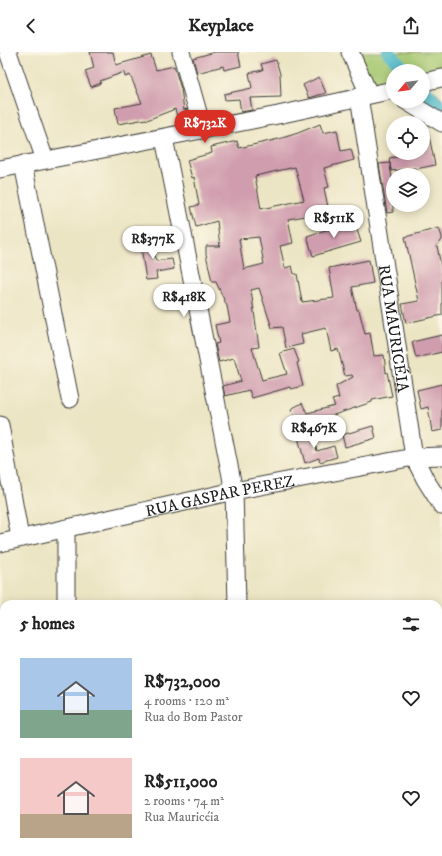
<!DOCTYPE html>
<meta charset="utf-8">
<style>
body{margin:0;font-family:"IM FELL DW Pica",serif;background:#f2f2f2;color:#222;height:100vh;display:flex;flex-direction:column;font-size:15px;white-space:nowrap}
*{box-sizing:border-box;margin:0}
p{font-size:13px;color:#767676}
.icon{flex:none;width:22px;height:22px;fill:none;stroke:currentColor;stroke-width:2;stroke-linecap:round;stroke-linejoin:round}
.map{position:relative;flex:1;overflow:hidden}
.drawer{position:absolute;left:0px;top:548px;width:442px;height:256px;display:flex;flex-direction:column;background:#fff;border-radius:12px 12px 0 0;box-shadow:0 2px 10px #0003}
.drawer>*{flex:none}
.needle{width:26px;rotate:241deg}
.fabs{position:absolute;left:386px;top:12px;display:grid;gap:8px}
.fabs a{display:grid;place-items:center;width:44px;height:44px;border-radius:50%;background:#fff;box-shadow:0 2px 10px #0003;font-size:20px}
.price{position:absolute;translate:-50% -34px;padding:0 9px;border-radius:14px;background:#fff;color:#222;font-size:13px;line-height:26px;filter:drop-shadow(0 1px 2px #0008)}
.price::after{content:'';position:absolute;left:50%;top:24px;width:12px;height:9px;margin-left:-6px;background:inherit;clip-path:polygon(0 0,100% 0,50% 100%)}
.price.selected{background:#d93025;color:#fff}
ul{padding:0;list-style:none}
li{display:flex;align-items:center;gap:12px;height:100px;padding:0 20px}
li span{display:grid;place-items:center;flex:none;width:112px;height:80px;border-radius:0px;color:#555}
li>.icon{margin-inline-start:auto}
span .icon{width:48px;height:48px;fill:#fffc;stroke-width:1}
li b{font-size:17px}
h2{display:flex;justify-content:space-between;align-items:center;height:48px;padding:0 20px;font-size:17px}
header{display:flex;justify-content:space-between;align-items:center;height:52px;padding:0 20px;background:#fff;font-size:18px;font-weight:700}
.map>svg:first-child{display:block}
.green{fill:#a5c76f;stroke:#607246}
.water{fill:#4bb8c7;stroke:#346a72}
.lines{fill:none;stroke-linecap:round;stroke-linejoin:round}
.canal{stroke:#4bb8c7;stroke-width:13}
.building{fill:#d09daf;fill-rule:evenodd}
.minor-casing{stroke:#3b3a35;stroke-width:19}
.minor{stroke:#fff;stroke-width:17}
.labels{text-anchor:middle;stroke-width:3.5;stroke-linejoin:round;paint-order:stroke}
.street-label{font-size:16px;fill:#1c1c1c;stroke:#fcf5e5}
</style>
<header><svg class="icon" aria-label="back" viewBox="0 0 24 24"><path d="M15 5l-7 7 7 7"/></svg>Keyplace<svg class="icon" aria-label="share" viewBox="0 0 24 24"><path d="M12 15V3M7 8l5-5 5 5M5 13v7h14v-7"/></svg></header>
<div class="map">
<svg width="442" height="804" viewBox="0 0 442 804">
<rect width="100%" height="100%" fill="#fcf5e5"/>
<filter id="ink" filterUnits="userSpaceOnUse"><feTurbulence type="fractalNoise" baseFrequency=".025" numOctaves="2"/><feDisplacementMap in="SourceGraphic" scale="8" xChannelSelector="R" yChannelSelector="G"/><feConvolveMatrix kernelMatrix="1 2 1 2 8 2 1 2 1" color-interpolation-filters="sRGB"/></filter>
<filter id="wash" filterUnits="userSpaceOnUse"><feTurbulence type="fractalNoise" baseFrequency=".012" numOctaves="4" result="noise"/><feDisplacementMap in="SourceGraphic" scale="16" xChannelSelector="R" yChannelSelector="G"/><feGaussianBlur stdDeviation="0.9" result="paint"/><feColorMatrix in="noise" values="0 0 0 0 0 0 0 0 0 0 0 0 0 0 0 0 0 1.4 0 .05"/><feComposite in="paint" operator="in"/></filter>
<g filter="url(#wash)">
<rect width="100%" height="100%" fill="#ece5c4"/>
<!-- green -->
<path class="green" d="M354,0h88v14l-19,6 -30,-1v9l-16,5 -3,-1z"/>
<!-- water -->
<path class="water" d="M436,40l6,6v21l-23,-18h4v-8z"/>
<g class="lines">
<!-- canal -->
<g class="canal">
<path d="M388,0l18,19"/>
<path d="M423,36l19,20"/>
</g>
</g>
<g id="blocks">
<!-- building -->
<g class="building">
<path d="M90,0h23l3,13 35,-10 5,15 18,-4 7,23 3,21 3,-1 3,11 -5,1 1,2 -7,1 -4,-15 -28,11 -1,-1 -28,5 -3,-16 27,-5 -12,-28 -5,2 -1,-5 -24,9 1,2 -10,4 -6,-16 9,-3z"/>
<path d="M215,0h23l3,14 -17,4 -1,-4 -26,7 -4,-15z"/>
<path d="M276,8l4,14 1,23 -31,1 2,12 -11,2 -2,-13 -14,1 -1,-6 28,-6 -3,-15 14,-3 -2,-6z"/>
<path d="M319,25l7,16 -17,5 -6,-13z"/>
<path d="M320,72l3,9 14,-3 4,21 10,-2 3,11 -30,8 5,19 -5,1 5,24 -41,7 5,24 -13,3 5,22 7,-2 2,8h3l5,28 32,-4 -5,-30 40,-8 4,23 -21,4 5,23h2l6,24 5,-1 4,23 10,-1 2,18 1,-1 5,24 -20,4v2l-47,16 2,8 -24,6 -12,-23 11,-6 5,10 28,-7 -3,-6 7,-2 -3,-12 17,-9 -1,-2 -7,1 -7,-27 -7,2 -5,-23 -25,6 2,10 -17,4 -4,-21 -10,1 -13,-40 -8,2 8,57 -7,1 10,32 25,-6 -7,-21 14,-4 5,13 -2,1 6,23 -12,3 -1,-2 -38,11 -3,-8 -24,6 -2,-10 18,-5 -7,-23 -15,4 -4,-18 4,-1 -4,-18 15,-3 -3,-16 -11,-24h-4l-6,-28v-8h14l-3,-25 -21,6 -5,-20 8,-2 -5,-28 -2,1 -5,-18 25,-7 -1,-6 26,-6 2,7 40,-9 19,-6zM295,115l9,33 -43,9 -6,-33zM259,185l5,27 -20,5 -5,-30z"/>
<path d="M423,79h5l7,34 -19,4 -1,-1 -24,3 -2,-13 24,-3v-2h10z"/>
<path d="M390,111l3,24v25l-6,1 -8,-49z"/>
<path d="M354,169l7,21 -48,14 -6,-20z"/>
<path d="M439,176l3,9v3l-5,6 5,25v44l-36,8 -4,-19 17,-3 -14,-64z"/>
<path d="M153,186l3,23 16,-2 2,10 -18,3 1,7 -11,1 -6,-40z"/>
<path d="M442,283v17l-26,6 -4,-16z"/>
<path d="M442,332v46l-10,2 -4,-25 -7,2 -4,-19z"/>
<path d="M373,374l3,12 -31,9 -3,-12z"/>
<path d="M311,378l6,21 17,-5 3,11 -17,5 -1,-4 -14,5 -8,-29z"/>
</g>
</g>
</g>
<g filter="url(#ink)">
<use href="#blocks" fill-opacity="0" stroke="#3b3a35" stroke-width="1"/>
<g class="lines">
<defs>
<g id="minor">
<path d="M8,0l37,108"/>
<path d="M181,0l22,78"/>
<path d="M350,0l19,42"/>
<path d="M423,30l19,-4"/>
<path id="s1" d="M359,44l55,361 11,22 17,27"/>
<path d="M406,49l36,22"/>
<path d="M164,86l70,353 3,113"/>
<path d="M23,112l47,235"/>
<path d="M0,117l278,-54 115,-25"/>
<path d="M0,373l20,113"/>
<path id="s2" d="M0,491l234,-52 180,-34 28,-1"/>
<path d="M66,552v-76"/>
<path d="M438,591l4,-1"/>
<path d="M438,768l4,-1"/>
<path d="M68,800v4"/>
<path d="M247,800v4"/>
<path d="M433,800v4"/>
<path d="M163,804l28,-4"/>
<path d="M371,804l40,-4v4"/>
</g>
</defs>
<!-- minor casing -->
<use href="#minor" class="minor-casing"/>
<!-- minor -->
<use href="#minor" class="minor"/>
</g>
</g>
<g class="labels">
<!-- street labels -->
<g class="street-label">
<text dy="6" stroke="none"><textPath href="#s1" startOffset="235">RUA MAURICÉIA</textPath></text>
<text dy="6" stroke="none"><textPath href="#s2" startOffset="225">RUA GASPAR PEREZ</textPath></text>
</g>
</g>
</svg>
<div class="fabs">
<a><svg class="needle" viewBox="-14 -14 28 28"><path d="M0-13l5 13h-10z" fill="#e53935"/><path d="M0 13l5-13h-10z" fill="#767676"/></svg></a>
<a><svg class="icon" aria-label="locate" viewBox="0 0 24 24"><circle cx="12" cy="12" r="6"/><path d="M12 2v4M12 18v4M2 12h4M18 12h4"/></svg></a>
<a><svg class="icon" aria-label="layers" viewBox="0 0 24 24"><path d="M12 4l9 5-9 5-9-5zM3 14l9 5 9-5"/></svg></a>
</div>
<b class="price selected" style="left:205px;top:92px">R$732K</b>
<b class="price" style="left:334px;top:187px">R$511K</b>
<b class="price" style="left:153px;top:208px">R$377K</b>
<b class="price" style="left:184px;top:266px">R$418K</b>
<b class="price" style="left:314px;top:397px">R$467K</b>
<section class="drawer">
<h2>5 homes<svg class="icon" aria-label="filters" viewBox="0 0 24 24"><path d="M4 7h16M4 17h16"/><circle cx="9" cy="7" r="2"/><circle cx="15" cy="17" r="2"/></svg></h2>
<ul>
<li><span style="background:linear-gradient(#a9c7e8 65%,#7fa58c 0)"><svg class="icon" aria-label="home" viewBox="0 0 24 24"><path d="M3 11l9-7 9 7M6 9v11h12V9"/></svg></span><div><b>R$732,000</b><p>4 rooms · 120 m²</p><p>Rua do Bom Pastor</p></div><svg class="icon" aria-label="heart" viewBox="0 0 24 24"><path d="M12 20l-8-8c-3-5 5-10 8-4 3-6 11-1 8 4z"/></svg></li>
<li><span style="background:linear-gradient(#f6c9c9 70%,#b9a48a 0)"><svg class="icon" aria-label="home" viewBox="0 0 24 24"><path d="M3 11l9-7 9 7M6 9v11h12V9"/></svg></span><div><b>R$511,000</b><p>2 rooms · 74 m²</p><p>Rua Mauricéia</p></div><svg class="icon" aria-label="heart" viewBox="0 0 24 24"><path d="M12 20l-8-8c-3-5 5-10 8-4 3-6 11-1 8 4z"/></svg></li>
</ul>
</section>
</div>
